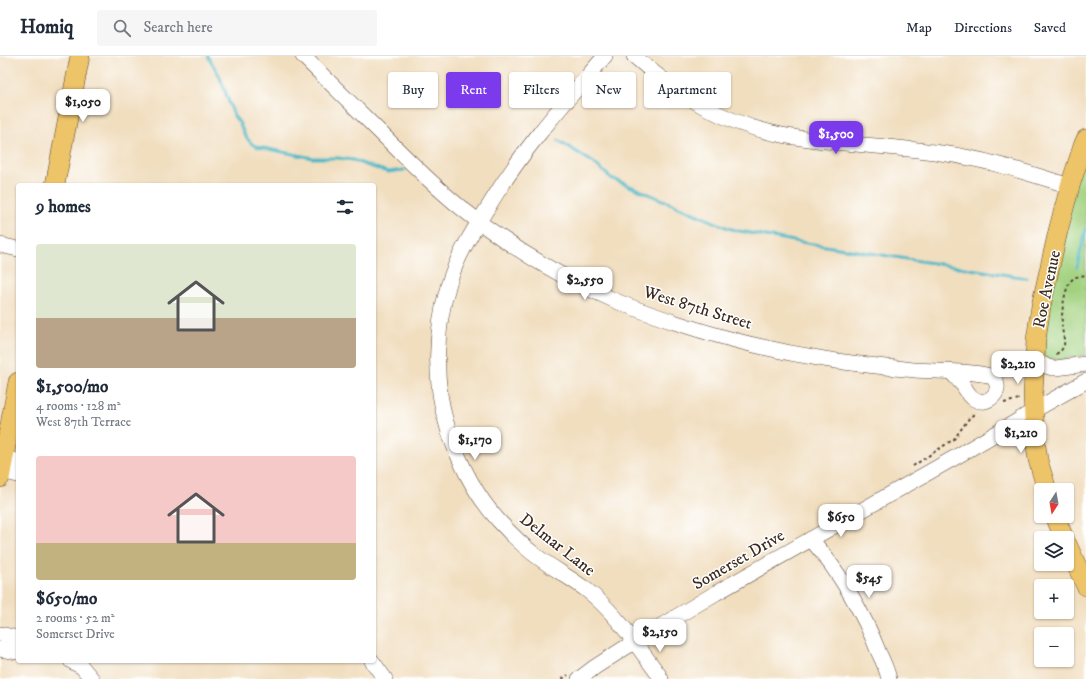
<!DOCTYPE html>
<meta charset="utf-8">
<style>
body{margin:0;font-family:"IM FELL DW Pica",serif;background:#f6f6f7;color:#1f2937;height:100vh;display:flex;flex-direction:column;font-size:15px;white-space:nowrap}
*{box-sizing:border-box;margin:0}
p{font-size:13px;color:#747a83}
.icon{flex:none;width:22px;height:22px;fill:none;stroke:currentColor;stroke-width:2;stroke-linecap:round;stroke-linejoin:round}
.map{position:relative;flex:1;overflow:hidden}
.panel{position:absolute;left:16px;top:127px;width:360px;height:480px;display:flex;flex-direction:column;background:#fff;border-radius:4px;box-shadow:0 1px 3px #0004}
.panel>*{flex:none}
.top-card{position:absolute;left:388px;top:16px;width:380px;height:36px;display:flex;gap:8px}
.needle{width:26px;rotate:191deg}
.fabs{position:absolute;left:1034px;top:427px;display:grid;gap:8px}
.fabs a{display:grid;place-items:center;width:40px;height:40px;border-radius:4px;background:#fff;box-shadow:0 1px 3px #0004;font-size:20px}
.price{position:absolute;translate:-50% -34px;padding:0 9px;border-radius:8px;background:#fff;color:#222;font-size:13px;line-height:26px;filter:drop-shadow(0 1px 2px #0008)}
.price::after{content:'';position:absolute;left:50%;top:24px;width:12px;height:9px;margin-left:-6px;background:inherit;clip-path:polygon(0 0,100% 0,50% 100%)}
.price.selected{background:#7c3aed;color:#fff}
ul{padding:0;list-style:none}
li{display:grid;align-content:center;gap:8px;height:212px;padding:0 20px}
li span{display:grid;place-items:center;height:124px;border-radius:4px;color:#555}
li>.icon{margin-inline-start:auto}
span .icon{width:72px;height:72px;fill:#fffc;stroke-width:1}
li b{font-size:17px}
h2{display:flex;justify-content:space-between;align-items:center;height:48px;padding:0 20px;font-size:17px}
.pill{padding:0 14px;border-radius:4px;background:#fff;box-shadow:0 1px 3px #0004;font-size:14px;line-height:36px}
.pill.selected{background:#7c3aed;color:#fff}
header{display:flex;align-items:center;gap:24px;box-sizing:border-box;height:56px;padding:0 20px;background:#fff;border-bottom:1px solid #e0e1e3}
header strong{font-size:19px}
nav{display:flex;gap:22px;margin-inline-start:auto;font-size:14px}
.search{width:280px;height:36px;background:#f6f6f7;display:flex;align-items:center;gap:10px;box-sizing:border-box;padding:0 14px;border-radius:4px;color:#747a83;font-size:15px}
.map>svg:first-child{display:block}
.green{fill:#a2d17f;stroke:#6e7e4e}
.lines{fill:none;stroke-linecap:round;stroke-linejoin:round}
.stream{stroke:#4bb8c7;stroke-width:3}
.minor-casing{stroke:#564536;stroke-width:16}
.major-casing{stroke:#564536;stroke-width:20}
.path{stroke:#564536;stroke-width:2;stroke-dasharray:3 3;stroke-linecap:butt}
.minor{stroke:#fff;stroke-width:15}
.major{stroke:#eec469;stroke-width:19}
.labels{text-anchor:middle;stroke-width:3;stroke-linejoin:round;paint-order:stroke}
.street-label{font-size:17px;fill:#3b2a1e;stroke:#fff}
</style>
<header>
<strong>Homiq</strong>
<div class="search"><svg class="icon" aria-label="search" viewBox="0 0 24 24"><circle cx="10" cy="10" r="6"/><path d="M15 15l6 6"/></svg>Search here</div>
<nav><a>Map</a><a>Directions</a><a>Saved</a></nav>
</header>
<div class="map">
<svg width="1086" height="623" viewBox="0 0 1086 623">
<rect width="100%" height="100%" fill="#fff"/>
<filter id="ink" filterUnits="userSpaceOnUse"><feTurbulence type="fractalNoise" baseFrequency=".025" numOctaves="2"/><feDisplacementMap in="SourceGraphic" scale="8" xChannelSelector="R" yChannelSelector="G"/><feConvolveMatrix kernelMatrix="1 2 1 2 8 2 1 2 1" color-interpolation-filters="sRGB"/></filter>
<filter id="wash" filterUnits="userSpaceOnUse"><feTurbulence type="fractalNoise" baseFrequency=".012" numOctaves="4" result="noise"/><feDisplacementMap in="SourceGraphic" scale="16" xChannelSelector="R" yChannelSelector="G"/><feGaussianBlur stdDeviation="0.9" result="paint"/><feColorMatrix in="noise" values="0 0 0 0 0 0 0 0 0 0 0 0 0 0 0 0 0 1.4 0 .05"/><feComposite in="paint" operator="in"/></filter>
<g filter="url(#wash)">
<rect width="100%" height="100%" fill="#f1debf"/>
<!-- green -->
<path class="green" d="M1086,83v216l-27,5 -14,-2 -2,-4 15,-123z"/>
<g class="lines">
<!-- stream -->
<g class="stream">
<path d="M208,0l11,19 15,41 6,8 5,12 7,8 6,3 55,11h25l15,2 13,5 22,7 16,-2"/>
<path d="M558,84l36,23 17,15 117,50 11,3 55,10 233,37"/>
<path d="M1077,211l9,-38"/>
</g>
</g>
</g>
<g filter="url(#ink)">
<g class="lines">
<defs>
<g id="minor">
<path d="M303,0c28,28 56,55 84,83 23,23 47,47 73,68 47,38 99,70 156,94 19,8 40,15 61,22 48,16 97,28 147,36 30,5 61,8 91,11 14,1 69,1 77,7 14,11 -3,31 -18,22 -5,-3 -8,-9 -11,-14 -4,-4 -8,-9 -12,-13"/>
<path d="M605,0c-22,26 -45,51 -66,78 -20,25 -38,51 -54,78 -14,22 -28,45 -36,71 -14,46 -16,99 -1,146 11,33 27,66 51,92 11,12 23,24 36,34 17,13 36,23 53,36 29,23 49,55 71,84l2,4"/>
<path d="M634,0c43,38 90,68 148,79 52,10 107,10 159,18 45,6 87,20 129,33"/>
<path d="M0,189l18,4"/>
<path d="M1034,304l12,6 6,2h4l30,-4"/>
<path d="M4,402l14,3"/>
<path d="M1,415l17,4"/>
<path d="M811,483c29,34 52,73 68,114 4,8 8,17 10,26"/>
<path d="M0,578l18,4"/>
<path d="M0,593l18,3"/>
<path d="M71,605l11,6 10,12"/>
<path d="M372,605l13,18"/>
<path d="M579,623l16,-12 39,-25 82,-49 238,-135 60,-35 19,-12 53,-30"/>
</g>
<g id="major">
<path d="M55,129l25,-129"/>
<path d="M0,422l18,-96"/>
<path d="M1047,434l-9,-30 -3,-21 -2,-45 3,-54 5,-34 17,-75 12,-45 13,-40 3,-7"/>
<path d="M1055,460l9,22"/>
<path d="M1067,488l19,42"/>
</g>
</defs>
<!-- minor casing -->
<use href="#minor" class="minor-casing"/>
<!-- major casing -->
<use href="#major" class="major-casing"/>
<!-- path -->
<g class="path">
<path d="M1056,298c4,-2 7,-5 8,-9 1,-6 -2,-13 -2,-19 -1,-10 2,-42 12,-48 3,-2 8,-2 12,-3"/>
<path d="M1004,347l15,-4"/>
<path d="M913,410l41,-27 16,-22 6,-4"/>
<path d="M562,623l6,-4"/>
</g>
<!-- minor -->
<use href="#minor" class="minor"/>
<!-- major -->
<use href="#major" class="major"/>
</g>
</g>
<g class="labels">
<!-- street labels -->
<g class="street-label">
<text transform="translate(1046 233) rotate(-78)" y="6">Roe Avenue</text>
<text transform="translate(698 251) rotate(17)" y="6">West 87th Street</text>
<text transform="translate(558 488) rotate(38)" y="6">Delmar Lane</text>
<text transform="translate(738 503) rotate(-30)" y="6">Somerset Drive</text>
</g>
</g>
</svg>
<div class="fabs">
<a><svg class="needle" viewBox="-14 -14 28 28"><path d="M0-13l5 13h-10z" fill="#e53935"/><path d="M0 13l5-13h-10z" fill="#747a83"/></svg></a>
<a><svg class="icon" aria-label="layers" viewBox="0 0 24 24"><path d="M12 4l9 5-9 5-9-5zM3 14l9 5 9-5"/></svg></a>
<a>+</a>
<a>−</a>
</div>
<b class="price" style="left:83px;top:67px">$1,050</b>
<b class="price selected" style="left:836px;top:99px">$1,500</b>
<b class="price" style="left:585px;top:245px">$2,550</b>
<b class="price" style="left:1018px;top:329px">$2,210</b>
<b class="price" style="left:1021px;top:398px">$1,210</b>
<b class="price" style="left:475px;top:405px">$1,170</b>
<b class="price" style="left:841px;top:482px">$650</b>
<b class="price" style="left:869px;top:543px">$545</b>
<b class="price" style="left:660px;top:597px">$2,150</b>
<div class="top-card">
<a class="pill">Buy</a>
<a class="pill selected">Rent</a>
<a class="pill">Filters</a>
<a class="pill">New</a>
<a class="pill">Apartment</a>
</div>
<section class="panel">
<h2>9 homes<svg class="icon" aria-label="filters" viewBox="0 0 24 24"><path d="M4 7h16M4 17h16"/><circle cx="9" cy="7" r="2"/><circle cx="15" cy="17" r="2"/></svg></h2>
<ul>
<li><span style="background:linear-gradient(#dfe7d0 60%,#b9a48a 0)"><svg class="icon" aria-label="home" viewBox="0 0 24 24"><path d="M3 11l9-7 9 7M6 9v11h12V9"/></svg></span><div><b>$1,500/mo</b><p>4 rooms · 128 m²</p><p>West 87th Terrace</p></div></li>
<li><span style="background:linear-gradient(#f6c9c9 70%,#c2b280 0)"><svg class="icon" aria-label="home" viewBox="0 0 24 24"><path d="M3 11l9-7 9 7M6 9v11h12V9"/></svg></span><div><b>$650/mo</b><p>2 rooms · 52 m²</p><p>Somerset Drive</p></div></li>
</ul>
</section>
</div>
